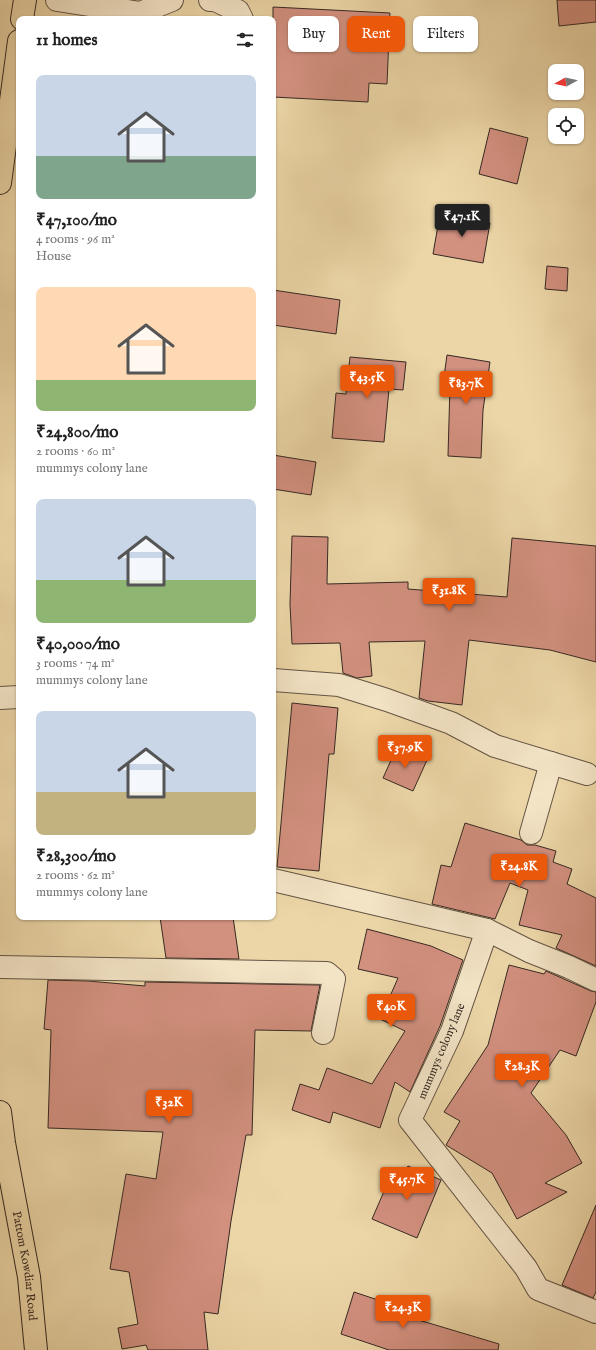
<!DOCTYPE html>
<meta charset="utf-8">
<style>
body{margin:0;font-family:"IM FELL English",serif;background:#f6f6f6;color:#222;height:100vh;display:flex;flex-direction:column;font-size:15px;white-space:nowrap}
*{box-sizing:border-box;margin:0}
p{font-size:13px;color:#767676}
.icon{flex:none;width:22px;height:22px;fill:none;stroke:currentColor;stroke-width:2;stroke-linecap:round;stroke-linejoin:round}
.map{position:relative;flex:1;overflow:hidden}
.drawer{position:absolute;left:16px;top:16px;width:260px;height:904px;display:flex;flex-direction:column;background:#fff;border-radius:8px;box-shadow:0 1px 3px #0004}
.drawer>*{flex:none}
.hud{position:absolute;left:288px;top:16px;width:248px;height:36px;display:flex;gap:8px}
.needle{width:26px;rotate:262deg}
.controls{position:absolute;left:548px;top:64px;display:grid;gap:8px}
.controls a{display:grid;place-items:center;width:36px;height:36px;border-radius:8px;background:#fff;box-shadow:0 1px 3px #0004;font-size:20px}
.price{position:absolute;translate:-50% -34px;padding:0 9px;border-radius:4px;background:#ea580c;color:#fff;font-size:13px;line-height:26px;filter:drop-shadow(0 1px 2px #0008)}
.price::after{content:'';position:absolute;left:50%;top:24px;width:12px;height:9px;margin-left:-6px;background:inherit;clip-path:polygon(0 0,100% 0,50% 100%)}
.price.active{background:#222;color:#fff}
ul{padding:0;list-style:none}
li{display:grid;align-content:center;gap:8px;height:212px;padding:0 20px}
li span{display:grid;place-items:center;height:124px;border-radius:8px;color:#555}
li>.icon{margin-inline-start:auto}
span .icon{width:72px;height:72px;fill:#fffc;stroke-width:1}
li b{font-size:17px}
h2{display:flex;justify-content:space-between;align-items:center;height:48px;padding:0 20px;font-size:17px}
.chip{padding:0 14px;border-radius:8px;background:#fff;box-shadow:0 1px 3px #0004;font-size:14px;line-height:36px}
.chip.active{background:#ea580c;color:#fff}
.map>svg:first-child{display:block}
.building{fill:#d2907f;stroke:#362923}
.lines{fill:none;stroke-linecap:round;stroke-linejoin:round}
.minor-casing{stroke:#645444;stroke-width:24}
.major-casing{stroke:#362923;stroke-width:24}
.minor{stroke:#f3e4c6;stroke-width:22}
.major{stroke:#ecd6a7;stroke-width:22}
.labels{text-anchor:middle;stroke-width:3.5;stroke-linejoin:round;paint-order:stroke}
.street-label{font-size:12px;fill:#362923;stroke:#f3e4c6}
</style>
<div class="map">
<svg width="596" height="1350" viewBox="0 0 596 1350">
<rect width="100%" height="100%" fill="#ecd6a7"/>
<filter id="stains"><feTurbulence type="fractalNoise" baseFrequency=".005" numOctaves="4"/><feColorMatrix values="0 0 0 0 .2 0 0 0 0 .09 0 0 0 0 .02 0 0 0 .5 -.17"/></filter>
<radialGradient id="worn" r=".72"><stop offset=".6" stop-color="#630" stop-opacity="0"/><stop offset="1" stop-color="#630" stop-opacity=".3"/></radialGradient>
<!-- building -->
<g class="building">
<path d="M557,0h39v22l-37,4z"/>
<path d="M273,7l117,6 -3,71 -18,-1 -1,19 -95,-5z"/>
<path d="M490,128l38,10 -11,46 -38,-10z"/>
<path d="M440,214l50,9 -7,40 -50,-9z"/>
<path d="M547,266l21,2 -1,23 -22,-2z"/>
<path d="M273,290l67,10 -4,34 -63,-9z"/>
<path d="M447,355l43,7 -7,48 -2,48 -33,-2 2,-71 -7,-1z"/>
<path d="M350,357l56,5 -3,28 -14,-1 -5,53 -52,-4 4,-45 10,1z"/>
<path d="M273,455l43,7 -5,33 -38,-6z"/>
<path d="M292,536l36,1 -1,47 81,-2v7l99,8 5,-59 84,8v116l-46,-12 -81,-10 -7,65 -34,-4 -9,-3 6,-57 -56,1 3,34 -15,2 -14,-5 -3,-30 -48,1 -2,-40z"/>
<path d="M292,703l46,5 -4,46h-5l-10,117 -42,-4z"/>
<path d="M397,747l30,13 -14,31 -30,-13z"/>
<path d="M465,823l56,17 6,5h8l21,6 -3,11 19,7 -5,15 29,14v68l-40,-18 6,-13 -43,-10 9,-35 -18,-7 -15,36 -63,-15 9,-39 10,2z"/>
<path d="M160,917h73l6,42 -73,-1z"/>
<path d="M367,929l64,17 32,14 -23,66 -30,66 -15,-10 -15,46 -47,-16 -3,11 -38,-13 8,-26 19,6 8,-22 45,16 33,-53 -25,-12 18,-41 -40,-9z"/>
<path d="M509,965l35,9 2,-3 45,20 5,1v10l-20,54 -16,-6 -29,43 35,42 16,28 -37,20 22,9 -50,27 -25,-46 -46,-28 14,-24 -16,-9 44,-67z"/>
<path d="M48,980l40,1 57,5v-4l175,3 -9,46 -56,-1 -3,105h-6l-15,86 -13,93 -14,-2 4,38h-60l-2,-5 -24,4 -4,-21 20,-4 -9,-52 -19,-3 16,-95 30,5 7,-47 -115,-4 3,-98 -7,-1z"/>
<path d="M408,1166l33,14 -24,58 -45,-19 20,-46 9,4z"/>
<path d="M596,1205v87l-3,6 -31,-13z"/>
<path d="M354,1292l60,20 -2,6 87,26 -1,6h-109l-48,-16z"/>
</g>
<g class="lines">
<defs>
<g id="minor">
<path d="M57,0l83,13 32,-13"/>
<path d="M210,0h5l23,11 4,8"/>
<path d="M273,680l66,5 48,15 64,23 44,23 92,28"/>
<path d="M0,698l19,-1"/>
<path d="M531,833l20,-70"/>
<path d="M273,880l214,50 -35,101 -42,89 116,148 12,21 58,23"/>
<path d="M487,930l42,21 40,16 27,13"/>
<path d="M0,967l327,6 7,6 -11,54"/>
</g>
<g id="major">
<path d="M22,19l3,-19"/>
<path d="M0,183l19,-142"/>
<path id="s1" d="M0,1112l4,31 25,134 7,73"/>
</g>
</defs>
<!-- minor casing -->
<use href="#minor" class="minor-casing"/>
<!-- major casing -->
<use href="#major" class="major-casing"/>
<!-- minor -->
<use href="#minor" class="minor"/>
<!-- major -->
<use href="#major" class="major"/>
</g>
<g class="labels">
<!-- street labels -->
<g class="street-label">
<text transform="translate(441 1051) rotate(-67)" y="4">mummys colony lane</text>
<text dy="4" stroke="none"><textPath href="#s1" startOffset="156">Pattom Kowdiar Road</textPath></text>
</g>
</g>
<rect width="100%" height="100%" filter="url(#stains)"/>
<rect width="100%" height="100%" fill="url(#worn)"/>
</svg>
<div class="controls">
<a><svg class="needle" viewBox="-14 -14 28 28"><path d="M0-13l5 13h-10z" fill="#e53935"/><path d="M0 13l5-13h-10z" fill="#767676"/></svg></a>
<a><svg class="icon" aria-label="locate" viewBox="0 0 24 24"><circle cx="12" cy="12" r="6"/><path d="M12 2v4M12 18v4M2 12h4M18 12h4"/></svg></a>
</div>
<b class="price active" style="left:462px;top:238px">₹47.1K</b>
<b class="price" style="left:367px;top:399px">₹43.5K</b>
<b class="price" style="left:466px;top:405px">₹83.7K</b>
<b class="price" style="left:449px;top:612px">₹31.8K</b>
<b class="price" style="left:405px;top:769px">₹37.9K</b>
<b class="price" style="left:519px;top:888px">₹24.8K</b>
<b class="price" style="left:391px;top:1028px">₹40K</b>
<b class="price" style="left:522px;top:1088px">₹28.3K</b>
<b class="price" style="left:169px;top:1124px">₹32K</b>
<b class="price" style="left:407px;top:1201px">₹45.7K</b>
<b class="price" style="left:403px;top:1329px">₹24.3K</b>
<div class="hud">
<a class="chip">Buy</a>
<a class="chip active">Rent</a>
<a class="chip">Filters</a>
</div>
<section class="drawer">
<h2>11 homes<svg class="icon" aria-label="filters" viewBox="0 0 24 24"><path d="M4 7h16M4 17h16"/><circle cx="9" cy="7" r="2"/><circle cx="15" cy="17" r="2"/></svg></h2>
<ul>
<li><span style="background:linear-gradient(#c9d6e8 65%,#7fa58c 0)"><svg class="icon" aria-label="home" viewBox="0 0 24 24"><path d="M3 11l9-7 9 7M6 9v11h12V9"/></svg></span><div><b>₹47,100/mo</b><p>4 rooms · 96 m²</p><p>House</p></div></li>
<li><span style="background:linear-gradient(#ffd9b3 75%,#8fb573 0)"><svg class="icon" aria-label="home" viewBox="0 0 24 24"><path d="M3 11l9-7 9 7M6 9v11h12V9"/></svg></span><div><b>₹24,800/mo</b><p>2 rooms · 60 m²</p><p>mummys colony lane</p></div></li>
<li><span style="background:linear-gradient(#c9d6e8 65%,#8fb573 0)"><svg class="icon" aria-label="home" viewBox="0 0 24 24"><path d="M3 11l9-7 9 7M6 9v11h12V9"/></svg></span><div><b>₹40,000/mo</b><p>3 rooms · 74 m²</p><p>mummys colony lane</p></div></li>
<li><span style="background:linear-gradient(#c9d6e8 65%,#c2b280 0)"><svg class="icon" aria-label="home" viewBox="0 0 24 24"><path d="M3 11l9-7 9 7M6 9v11h12V9"/></svg></span><div><b>₹28,300/mo</b><p>2 rooms · 62 m²</p><p>mummys colony lane</p></div></li>
</ul>
</section>
</div>
